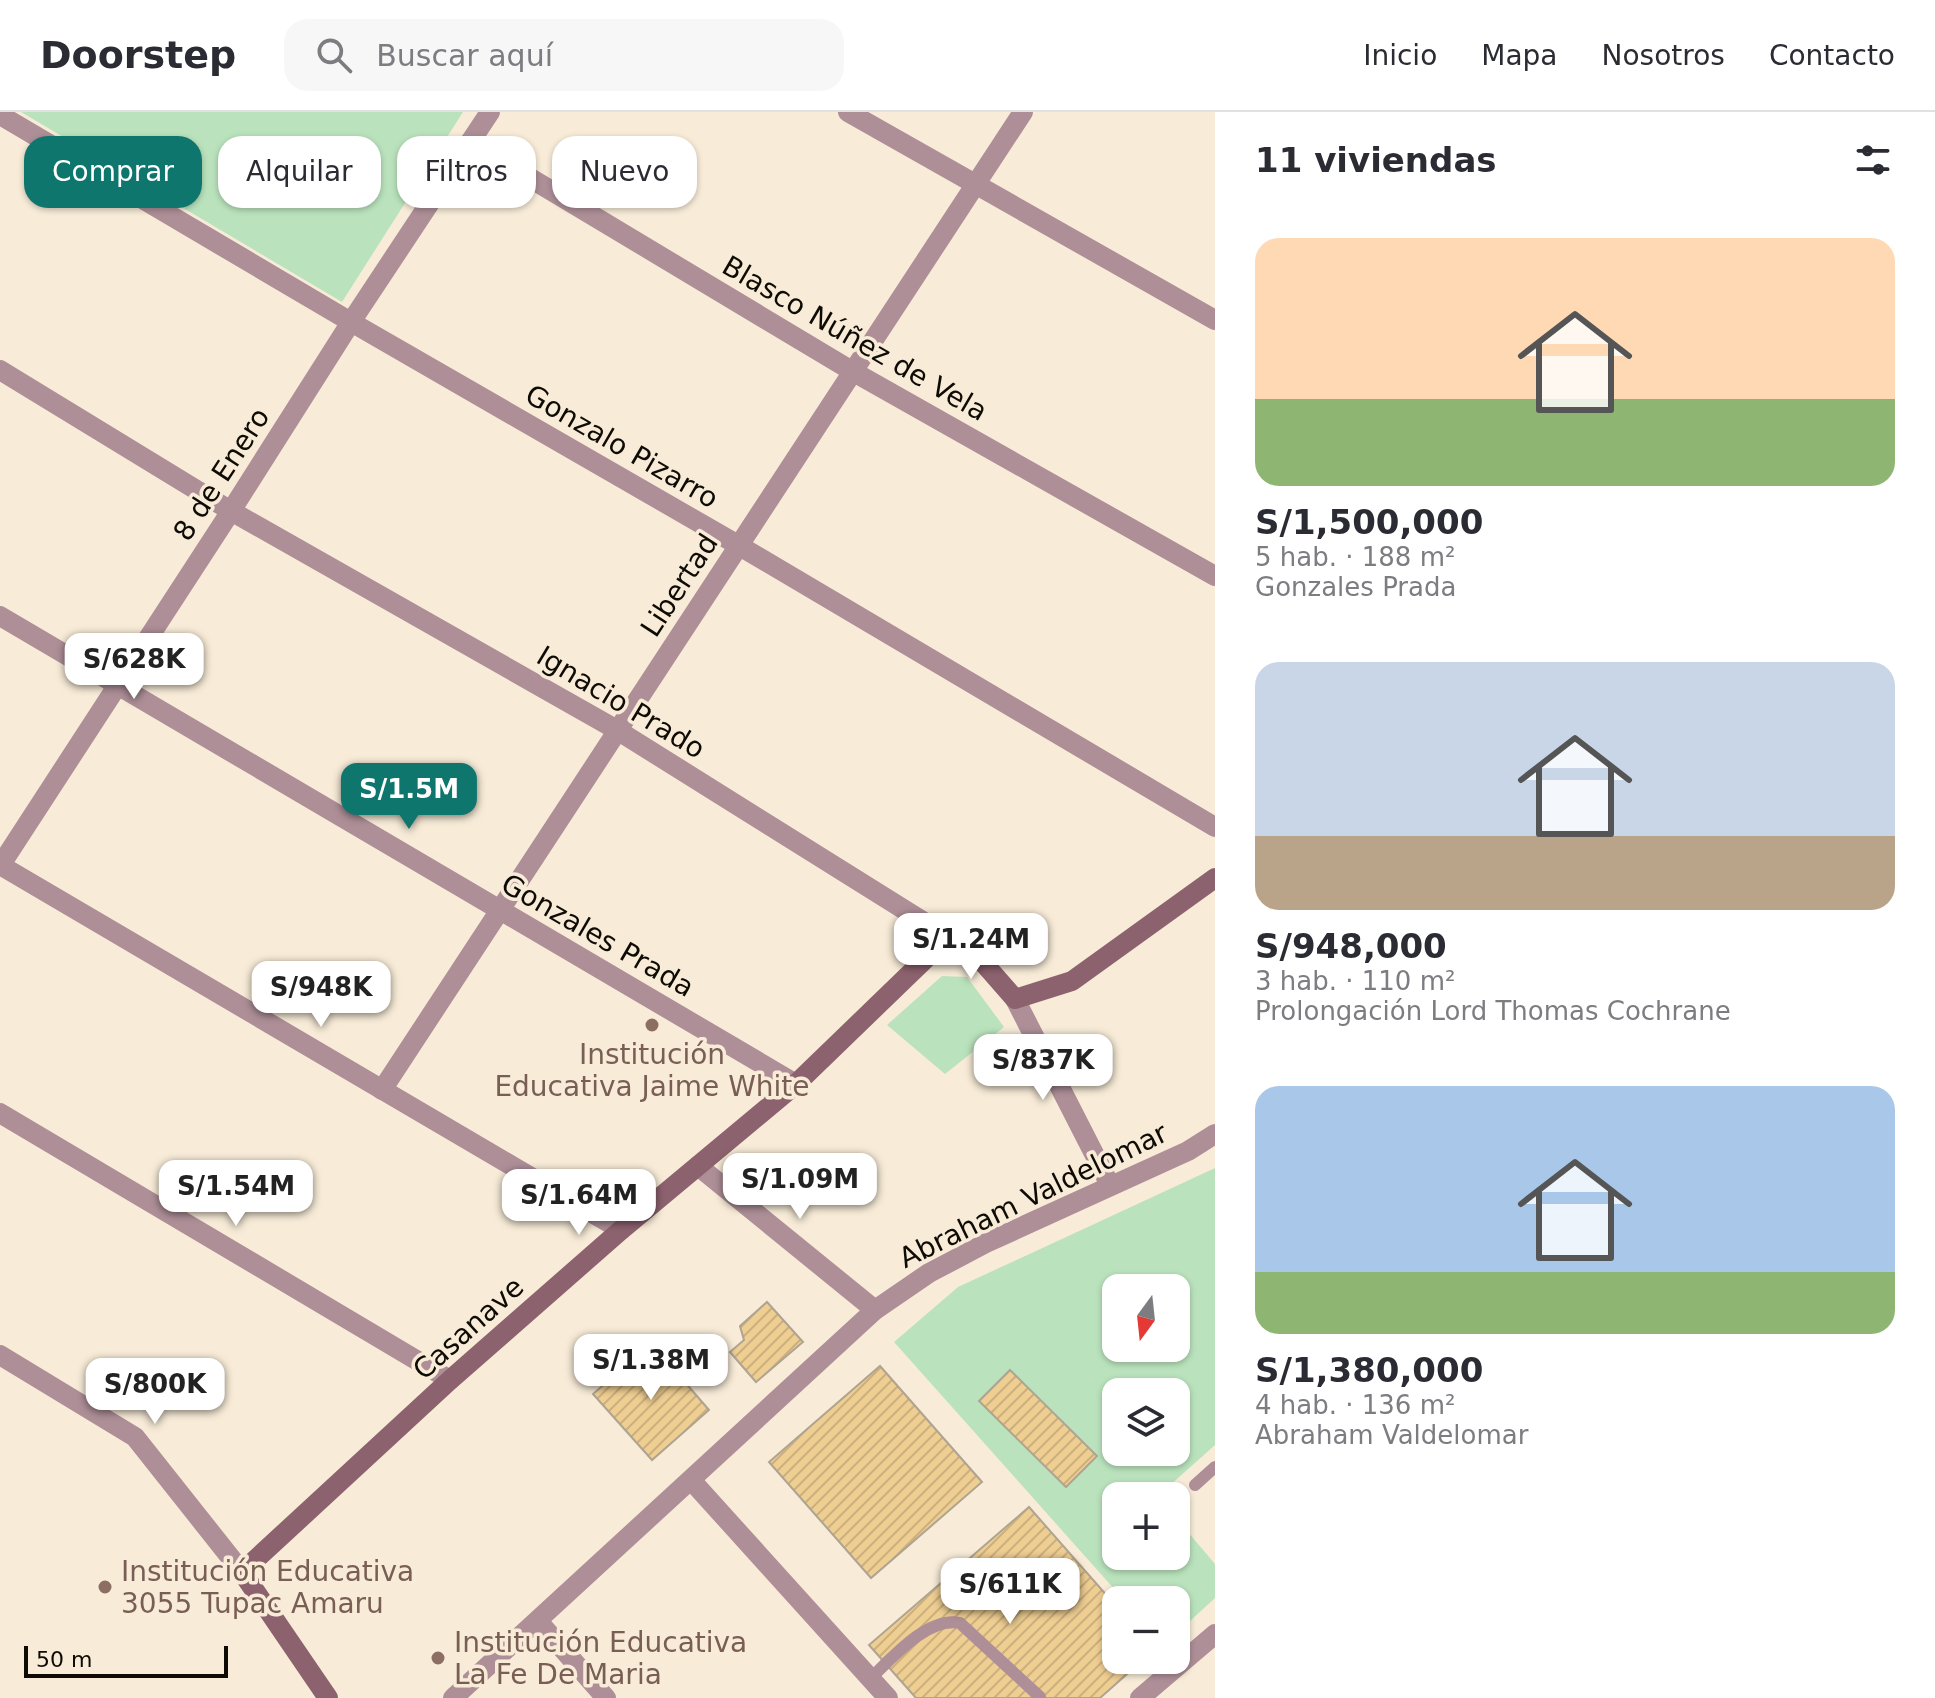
<!DOCTYPE html>
<html lang="es">
<meta charset="utf-8">
<style>
body{margin:0;font-family:"DejaVu Sans",sans-serif;background:#f7f7f7;color:#2b2b33;height:100vh;display:flex;flex-direction:column;font-size:30px;white-space:nowrap}
*{box-sizing:border-box;margin:0}
p{font-size:26px;color:#7c7c81}
.icon{flex:none;width:44px;height:44px;fill:none;stroke:currentColor;stroke-width:2;stroke-linecap:round;stroke-linejoin:round}
.map{position:relative;flex:1;overflow:hidden}
.details{display:flex;flex-direction:column;background:#fff;width:720px}
.details>*{flex:none}
.top-card{position:absolute;left:24px;top:24px;width:760px;height:72px;display:flex;gap:16px}
.needle{width:52px;rotate:195deg}
.tools{position:absolute;left:1102px;top:1162px;display:grid;gap:16px}
.tools a{display:grid;place-items:center;width:88px;height:88px;border-radius:16px;background:#fff;box-shadow:0 2px 6px #0004;font-size:40px}
.scale{position:absolute;left:24px;bottom:20px;width:204px;box-sizing:border-box;padding-left:8px;border:4px solid #0e0b05;border-top:0;font-size:22px;line-height:28px;white-space:nowrap;color:#0e0b05;-webkit-text-stroke:6px #f8ecd8;paint-order:stroke}
.price{position:absolute;translate:-50% -68px;padding:0 18px;border-radius:16px;background:#fff;color:#222;font-size:26px;line-height:52px;filter:drop-shadow(0 2px 4px #0008)}
.price::after{content:'';position:absolute;left:50%;top:48px;width:24px;height:18px;margin-left:-12px;background:inherit;clip-path:polygon(0 0,100% 0,50% 100%)}
.price.active{background:#0f766e;color:#fff}
ul{padding:0;list-style:none}
li{display:grid;align-content:center;gap:16px;height:424px;padding:0 40px}
li span{display:grid;place-items:center;height:248px;border-radius:24px;color:#555}
li>.icon{margin-inline-start:auto}
span .icon{width:144px;height:144px;fill:#fffc;stroke-width:1}
li b{font-size:34px}
h2{display:flex;justify-content:space-between;align-items:center;height:96px;padding:0 40px;font-size:34px}
.pill{padding:0 28px;border-radius:24px;background:#fff;box-shadow:0 2px 6px #0004;font-size:28px;line-height:72px}
.pill.active{background:#0f766e;color:#fff}
header{display:flex;align-items:center;gap:48px;box-sizing:border-box;height:112px;padding:0 40px;background:#fff;border-bottom:2px solid #e1e1e2}
header strong{font-size:38px}
nav{display:flex;gap:44px;margin-inline-start:auto;font-size:28px}
.search{width:560px;height:72px;background:#f7f7f7;display:flex;align-items:center;gap:20px;box-sizing:border-box;padding:0 28px;border-radius:24px;color:#7c7c81;font-size:30px}
main{display:flex;flex:1;min-height:0}
.map>svg:first-child{display:block}
.green{fill:#bae3bd;fill-rule:evenodd}
.building{fill:url(#building-hatch);stroke:#afa491;stroke-width:2}
.lines{fill:none;stroke-linecap:round;stroke-linejoin:round}
.lane{stroke:#ae8f98;stroke-width:12}
.street{stroke:#ae8f98;stroke-width:20}
.secondary{stroke:#8d626f;stroke-width:20}
.education-dot{fill:#8d6e63;stroke:#f8ecd8;stroke-width:3}
.labels{text-anchor:middle;stroke-width:7;stroke-linejoin:round;paint-order:stroke}
.street-label{font-size:28px;fill:#0e0b05;stroke:#f8ecd8}
.education-label{font-size:28px;fill:#785e54;stroke:#f8ecd8;text-anchor:start}
</style>
<header>
<strong>Doorstep</strong>
<div class="search"><svg class="icon" aria-label="search" viewBox="0 0 24 24"><circle cx="10" cy="10" r="6"/><path d="M15 15l6 6"/></svg>Buscar aquí</div>
<nav><a>Inicio</a><a>Mapa</a><a>Nosotros</a><a>Contacto</a></nav>
</header>
<main>
<div class="map">
<svg width="1215" height="1586" viewBox="0 0 1215 1586">
<defs>
<pattern id="building-hatch" width="6" height="6" patternUnits="userSpaceOnUse" patternTransform="scale(2)"><rect width="6" height="6" fill="#efce92"/><path d="M-1 1l2-2M0 6l6-6M5 7l2-2" fill="none" stroke="#ccb07c"/></pattern>
</defs>
<rect width="100%" height="100%" fill="#f8ecd8"/>
<!-- green -->
<g class="green">
<path d="M21,0h442l-121,190z"/>
<path d="M942,864l25,1 37,50 -59,47 -58,-49z"/>
<path d="M1215,1056v277l-57,51h-42v60h60v-38l39,46v34l-39,36v-34h-52l-230,-258 64,-55zM1116,1176h60v60h-60zM1116,1280h60v60h-60z"/>
</g>
<!-- building -->
<g class="building">
<path d="M767,1190l36,40 -47,40 -26,-30 14,-12 -4,-14z"/>
<path d="M651,1231l58,67 -57,50 -59,-66z"/>
<path d="M880,1254l102,116 -111,96 -102,-116z"/>
<path d="M1010,1258l87,86 -31,31 -87,-86z"/>
<path d="M1029,1395l87,99v54h27l-43,38h-184l-47,-53z"/>
</g>
<g class="lines">
<!-- lane -->
<g class="lane">
<path d="M1195,1373l20,-18"/>
<path d="M870,1567c22,-21 58,-63 90,-56l80,74"/>
</g>
<!-- street -->
<g class="street">
<path d="M848,0l367,208"/>
<path d="M0,3l351,207 387,223 477,282"/>
<path d="M470,30l382,229 363,205"/>
<path d="M0,258l231,141 386,219 331,207"/>
<path d="M0,504l796,468"/>
<path d="M0,753l621,365"/>
<path d="M0,754l231,-355 120,-189 139,-210"/>
<path d="M1015,887l95,186"/>
<path d="M382,978l641,-978"/>
<path d="M0,1001l450,267"/>
<path d="M698,1054l177,144"/>
<path d="M0,1243l135,82 107,135"/>
<path d="M691,1368l197,218"/>
<path d="M538,1509l68,77"/>
<path d="M453,1586l422,-388 54,-37 57,-30 202,-92 27,-17"/>
<path d="M1140,1586l75,-64"/>
</g>
<!-- secondary -->
<path class="secondary" d="M328,1586l-86,-126 208,-192 171,-150 175,-146 152,-147 32,22 35,40 57,-18 143,-103"/>
</g>
<!-- markers -->
<g class="education-dot">
<circle cx="652" cy="913" r="8"/>
<circle cx="105" cy="1475" r="8"/>
<circle cx="438" cy="1546" r="8"/>
</g>
<g class="labels">
<!-- street labels -->
<g class="street-label">
<text transform="translate(855 226) rotate(30)" y="10">Blasco Núñez de Vela</text>
<text transform="translate(622 334) rotate(30)" y="10">Gonzalo Pizarro</text>
<text transform="translate(221 362) rotate(-57)" y="10">8 de Enero</text>
<text transform="translate(679 473) rotate(-57)" y="10">Libertad</text>
<text transform="translate(621 590) rotate(31)" y="10">Ignacio Prado</text>
<text transform="translate(598 823) rotate(30)" y="10">Gonzales Prada</text>
<text transform="translate(1033 1083) rotate(-26)" y="10">Abraham Valdelomar</text>
<text transform="translate(468 1216) rotate(-42)" y="10">Casanave</text>
</g>
<!-- education labels -->
<g class="education-label">
<text x="652" y="952" text-anchor="middle">Institución<tspan x="652" dy="32">Educativa Jaime White</tspan></text>
<text x="121" y="1469">Institución Educativa<tspan x="121" dy="32">3055 Tupac Amaru</tspan></text>
<text x="454" y="1540">Institución Educativa<tspan x="454" dy="32">La Fe De Maria</tspan></text>
</g>
</g>
</svg>
<div class="tools">
<a><svg class="needle" viewBox="-14 -14 28 28"><path d="M0-13l5 13h-10z" fill="#e53935"/><path d="M0 13l5-13h-10z" fill="#7c7c81"/></svg></a>
<a><svg class="icon" aria-label="layers" viewBox="0 0 24 24"><path d="M12 4l9 5-9 5-9-5zM3 14l9 5 9-5"/></svg></a>
<a>+</a>
<a>−</a>
</div>
<div class="scale">50 m</div>
<b class="price" style="left:134px;top:589px">S/628K</b>
<b class="price active" style="left:409px;top:719px">S/1.5M</b>
<b class="price" style="left:971px;top:869px">S/1.24M</b>
<b class="price" style="left:321px;top:917px">S/948K</b>
<b class="price" style="left:1043px;top:990px">S/837K</b>
<b class="price" style="left:800px;top:1109px">S/1.09M</b>
<b class="price" style="left:236px;top:1116px">S/1.54M</b>
<b class="price" style="left:579px;top:1125px">S/1.64M</b>
<b class="price" style="left:651px;top:1290px">S/1.38M</b>
<b class="price" style="left:155px;top:1314px">S/800K</b>
<b class="price" style="left:1010px;top:1514px">S/611K</b>
<div class="top-card">
<a class="pill active">Comprar</a>
<a class="pill">Alquilar</a>
<a class="pill">Filtros</a>
<a class="pill">Nuevo</a>
</div>
</div>
<section class="details">
<h2>11 viviendas<svg class="icon" aria-label="filters" viewBox="0 0 24 24"><path d="M4 7h16M4 17h16"/><circle cx="9" cy="7" r="2"/><circle cx="15" cy="17" r="2"/></svg></h2>
<ul>
<li><span style="background:linear-gradient(#ffd9b3 65%,#8fb573 0)"><svg class="icon" aria-label="home" viewBox="0 0 24 24"><path d="M3 11l9-7 9 7M6 9v11h12V9"/></svg></span><div><b>S/1,500,000</b><p>5 hab. · 188 m²</p><p>Gonzales Prada</p></div></li>
<li><span style="background:linear-gradient(#c9d6e8 70%,#b9a48a 0)"><svg class="icon" aria-label="home" viewBox="0 0 24 24"><path d="M3 11l9-7 9 7M6 9v11h12V9"/></svg></span><div><b>S/948,000</b><p>3 hab. · 110 m²</p><p>Prolongación Lord Thomas Cochrane</p></div></li>
<li><span style="background:linear-gradient(#a9c7e8 75%,#8fb573 0)"><svg class="icon" aria-label="home" viewBox="0 0 24 24"><path d="M3 11l9-7 9 7M6 9v11h12V9"/></svg></span><div><b>S/1,380,000</b><p>4 hab. · 136 m²</p><p>Abraham Valdelomar</p></div></li>
</ul>
</section>
</main>
